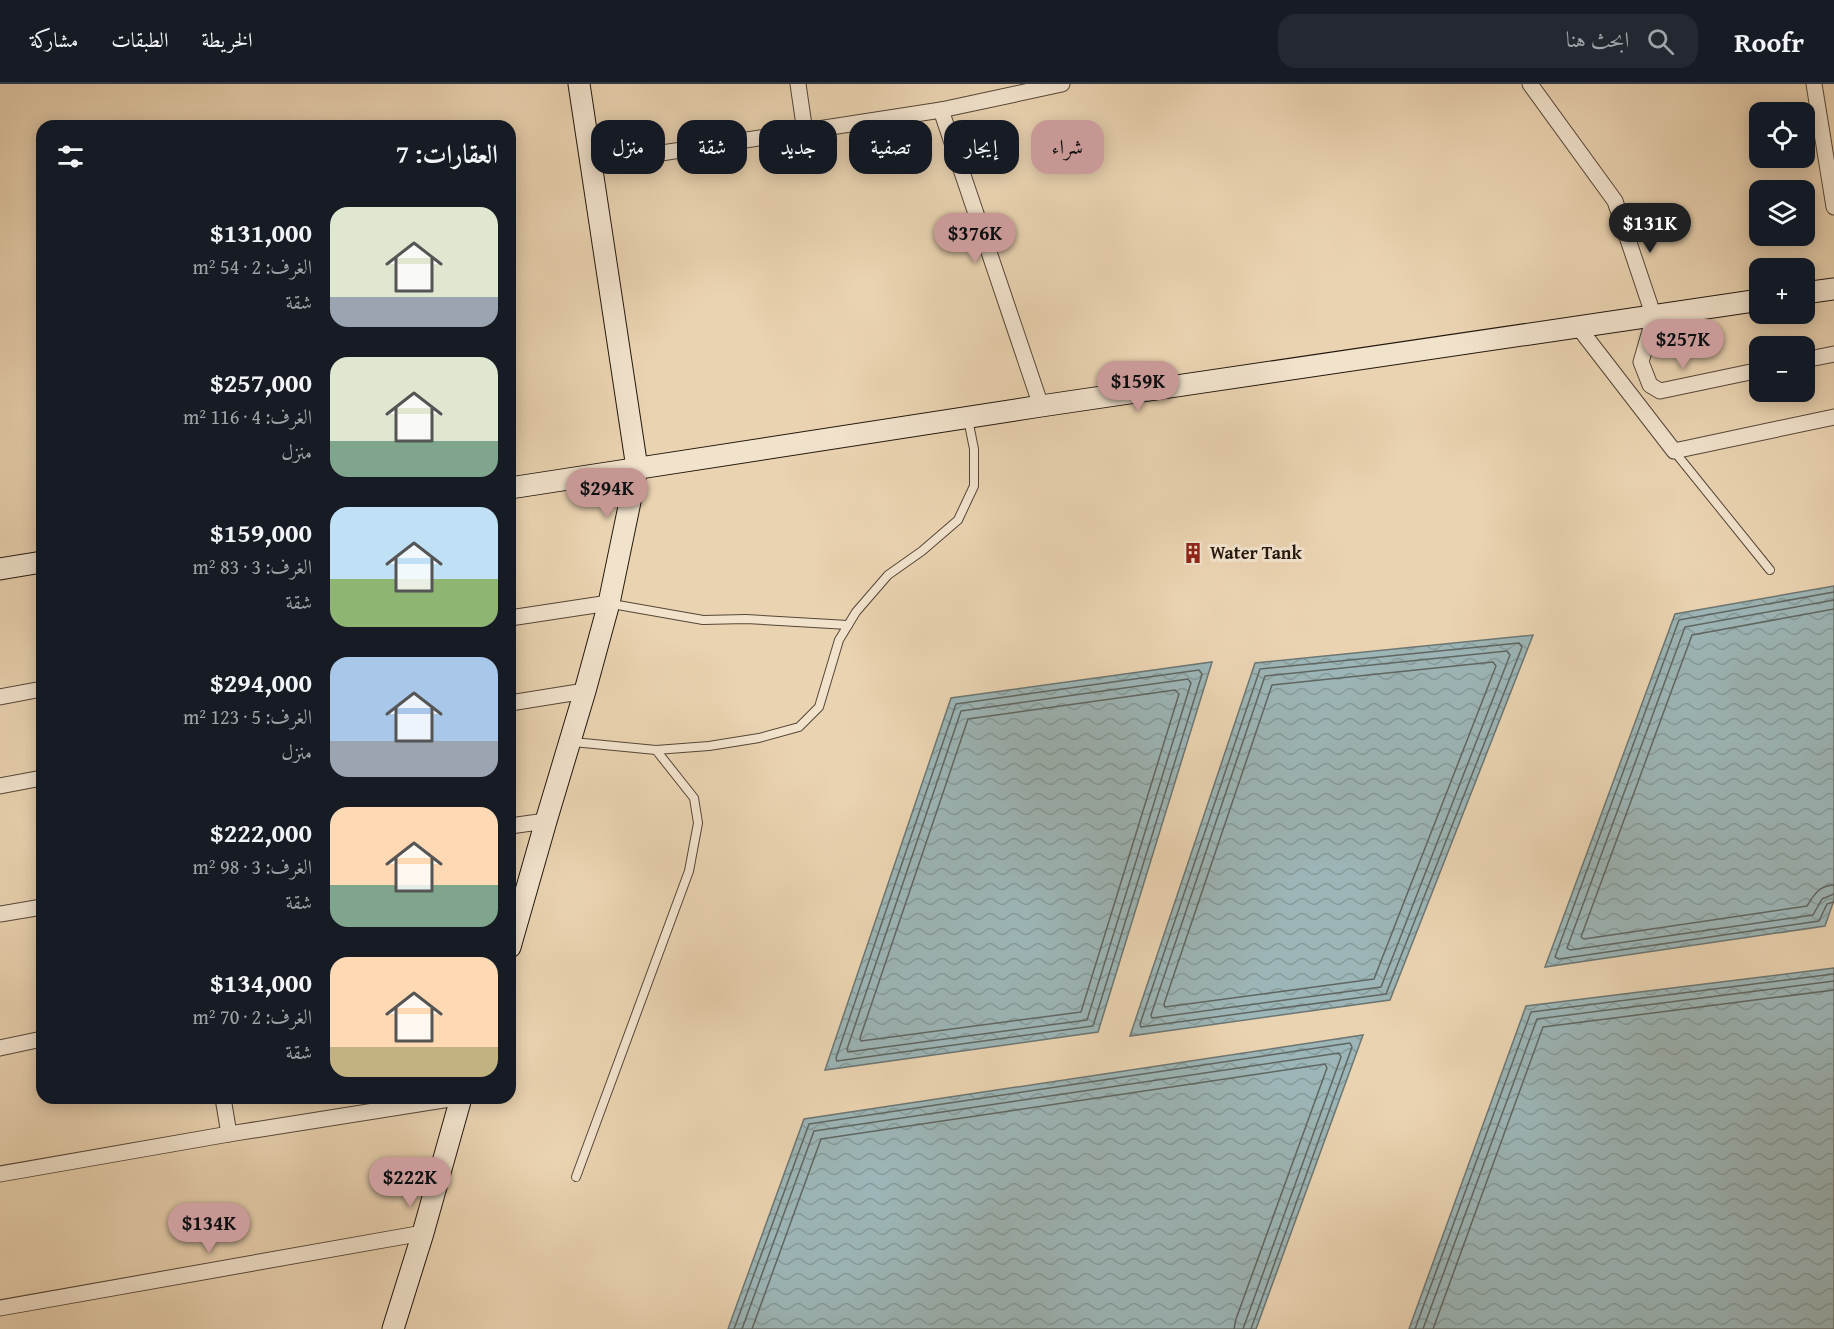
<!DOCTYPE html>
<html lang="ar">
<meta charset="utf-8">
<style>
body{margin:0;font-family:"Gentium Book Plus",Amiri,serif;background:#242831;color:#f1f3f6;direction:rtl;height:100vh;display:flex;flex-direction:column;font-size:22px;white-space:nowrap}
*{box-sizing:border-box;margin:0}
p{font-size:20px;color:#9ea1a6}
.icon{flex:none;width:33px;height:33px;fill:none;stroke:currentColor;stroke-width:2;stroke-linecap:round;stroke-linejoin:round}
.map{position:relative;flex:1;overflow:hidden;direction:ltr}
.side{position:absolute;left:36px;top:36px;width:480px;height:984px;display:flex;flex-direction:column;background:#171b24;border-radius:18px;box-shadow:0 3px 15px #0003;direction:rtl}
.side>*{flex:none}
.banner{position:absolute;left:534px;top:36px;width:570px;height:54px;direction:rtl;display:flex;gap:12px}
.controls{position:absolute;left:1749px;top:18px;display:grid;gap:12px}
.controls a{display:grid;place-items:center;width:66px;height:66px;border-radius:12px;background:#171b24;box-shadow:0 3px 15px #0003;font-size:30px}
.price{position:absolute;translate:-50% -51px;padding:0 14px;border-radius:21px;background:#c59692;color:#111;font-size:20px;line-height:39px;filter:drop-shadow(0 2px 3px #0008)}
.price::after{content:'';position:absolute;left:50%;top:36px;width:18px;height:14px;margin-left:-9px;background:inherit;clip-path:polygon(0 0,100% 0,50% 100%)}
.price.on{background:#222;color:#fff}
ul{padding:0;list-style:none}
li{display:flex;align-items:center;gap:18px;height:150px;padding:0 18px}
li span{display:grid;place-items:center;flex:none;width:168px;height:120px;border-radius:18px;color:#555}
li>.icon{margin-inline-start:auto}
span .icon{width:72px;height:72px;fill:#fffc;stroke-width:1}
li b{font-size:26px}
h2{display:flex;justify-content:space-between;align-items:center;height:72px;padding:0 18px;font-size:26px}
.chip{padding:0 21px;border-radius:18px;background:#171b24;box-shadow:0 3px 15px #0003;font-size:21px;line-height:54px}
.chip.on{background:#c59692;color:#111}
header{display:flex;align-items:center;gap:36px;box-sizing:border-box;height:84px;padding:0 30px;background:#171b24;border-bottom:2px solid #363941}
header strong{font-size:28px}
nav{display:flex;gap:33px;margin-inline-start:auto;font-size:21px}
.search{width:420px;height:54px;background:#242831;display:flex;align-items:center;gap:15px;box-sizing:border-box;padding:0 21px;border-radius:18px;color:#9ea1a6;font-size:22px}
.map>svg:first-child{display:block}
.water{fill:url(#water-waves);stroke:#6c7673;stroke-width:1.5}
.lines{fill:none;stroke-linecap:round;stroke-linejoin:round}
.shore{stroke:#606662;stroke-width:1.5}
.lane-casing{stroke:#554637;stroke-width:10}
.street-casing{stroke:#554637;stroke-width:17}
.secondary-casing{stroke:#23170e;stroke-width:23}
.lane{stroke:#f1e2cc;stroke-width:8}
.street{stroke:#f1e2cc;stroke-width:15}
.secondary{stroke:#f1e2cc;stroke-width:21}
.labels{text-anchor:middle;stroke-width:6;stroke-linejoin:round;paint-order:stroke}
.poi-label{font-size:18px;font-weight:bold;fill:#23170e;stroke:#f1e2cc;text-anchor:start}
</style>
<header>
<strong>Roofr</strong>
<div class="search"><svg class="icon" aria-label="search" viewBox="0 0 24 24"><circle cx="10" cy="10" r="6"/><path d="M15 15l6 6"/></svg>ابحث هنا</div>
<nav><a>الخريطة</a><a>الطبقات</a><a>مشاركة</a></nav>
</header>
<div class="map">
<svg width="1834" height="1245" viewBox="0 0 1834 1245">
<defs>
<pattern id="water-waves" width="16" height="10" patternUnits="userSpaceOnUse" patternTransform="scale(1.5)"><rect width="16" height="10" fill="#9cb5b6"/><path d="M0 5q4-4 8 0t8 0" fill="none" stroke="#869b9b"/></pattern>
</defs>
<rect width="100%" height="100%" fill="#ead3b1"/>
<filter id="stains"><feTurbulence type="fractalNoise" baseFrequency=".00333" numOctaves="4"/><feColorMatrix values="0 0 0 0 .2 0 0 0 0 .09 0 0 0 0 .02 0 0 0 .5 -.17"/></filter>
<radialGradient id="worn" r=".72"><stop offset=".6" stop-color="#630" stop-opacity="0"/><stop offset="1" stop-color="#630" stop-opacity=".3"/></radialGradient>
<!-- water -->
<g class="water">
<path d="M1834,502v314l-9,26 -280,41 130,-353z"/>
<path d="M1533,551l-143,365 -260,36 125,-373z"/>
<path d="M1212,578l-114,370 -273,38 126,-372z"/>
<path d="M1834,884v361h-425l117,-323z"/>
<path d="M1363,951l-107,294h-528l76,-210z"/>
</g>
<g class="lines">
<!-- shore -->
<g class="shore">
<path d="M1834,508l-155,28 -124,337 4,2 260,-38 8,-17 7,-2"/>
<path d="M1834,516l-149,27 -118,321 3,2 243,-35 9,-16 12,-5"/>
<path d="M1834,525l-142,26 -111,302 3,2 223,-33c7,-11 11,-20 27,-21"/>
<path d="M1519,559l3,4 -136,347 -245,33 -1,-3 120,-355z"/>
<path d="M1507,567l3,4 -129,332 -229,31 -1,-3 114,-339z"/>
<path d="M1493,578l3,4 -122,313 -209,28 -1,-3 108,-319z"/>
<path d="M1199,586l3,4 -109,352 -256,35 -1,-3 120,-354z"/>
<path d="M1188,595l3,4 -104,337 -239,32 -1,-3 114,-338z"/>
<path d="M1175,606l4,4 -98,318 -220,29 -1,-3 108,-319z"/>
<path d="M734,1245l75,-205 541,-81 2,4 -101,282"/>
<path d="M742,1245l72,-198 525,-78 2,4 -98,272"/>
<path d="M752,1245l69,-190 504,-75 2,4 -91,251 -2,10"/>
<path d="M1415,1245l116,-317 303,-38"/>
<path d="M1423,1245l114,-310 297,-38"/>
<path d="M1433,1245l110,-302 291,-37"/>
</g>
<defs>
<g id="lane">
<path d="M1674,367l96,119"/>
<path d="M612,520l91,16 43,-1 102,6"/>
<path d="M573,658l83,8 53,-4 50,-8 40,-11 20,-20 20,-67 17,-28 32,-37 34,-24 36,-31 16,-34v-37l-6,-30"/>
<path d="M576,1093l113,-306 9,-48 -4,-25 -38,-48"/>
</g>
<g id="street">
<path d="M798,0l7,48"/>
<path d="M1530,0l85,117 39,116 -13,45 9,23 10,6 100,-21"/>
<path d="M1814,0l20,123"/>
<path d="M941,26l100,296"/>
<path d="M590,80l351,-54 121,-26"/>
<path d="M1579,244l95,123 160,-34"/>
<path d="M1804,276l30,-6"/>
<path d="M510,534l99,-15"/>
<path d="M0,613l42,-8"/>
<path d="M510,619l75,-12"/>
<path d="M0,702l42,-8"/>
<path d="M510,742l36,-5"/>
<path d="M0,830l42,-7"/>
<path d="M0,964l42,-9"/>
<path d="M223,1014l6,36"/>
<path d="M0,1090l229,-40 227,-36"/>
<path d="M0,1224l423,-75"/>
</g>
<g id="secondary">
<path d="M1804,209l30,-4"/>
<path d="M510,404l531,-82 719,-106"/>
<path d="M0,485l42,-7"/>
<path d="M510,863l36,-126 39,-130 24,-88 28,-135 -58,-384"/>
<path d="M393,1245l30,-96 38,-135"/>
</g>
</defs>
<!-- lane casing -->
<use href="#lane" class="lane-casing"/>
<!-- street casing -->
<use href="#street" class="street-casing"/>
<!-- secondary casing -->
<use href="#secondary" class="secondary-casing"/>
<!-- lane -->
<use href="#lane" class="lane"/>
<!-- street -->
<use href="#street" class="street"/>
<!-- secondary -->
<use href="#secondary" class="secondary"/>
</g>
<!-- icons -->
<defs>
<symbol id="building-bare" viewBox="-9 -9 18 18"><path d="M-4-6H4V6H1V3H-1V6H-4ZM-2.5-4.3h1.7v1.8h-1.7ZM.8-4.3h1.7v1.8H.8ZM-2.5-1h1.7V.8h-1.7ZM.8-1h1.7V.8H.8Z" fill="#8f2418" stroke="#f1e2cc" stroke-width="2.5" paint-order="stroke"/></symbol>
</defs>
<g fill-rule="evenodd">
<use href="#building-bare" x="1178" y="454" width="30" height="30"/>
</g>
<g class="labels">
<!-- poi labels -->
<g class="poi-label">
<text x="1210" y="475">Water Tank</text>
</g>
</g>
<rect width="100%" height="100%" filter="url(#stains)"/>
<rect width="100%" height="100%" fill="url(#worn)"/>
</svg>
<div class="controls">
<a><svg class="icon" aria-label="locate" viewBox="0 0 24 24"><circle cx="12" cy="12" r="6"/><path d="M12 2v4M12 18v4M2 12h4M18 12h4"/></svg></a>
<a><svg class="icon" aria-label="layers" viewBox="0 0 24 24"><path d="M12 4l9 5-9 5-9-5zM3 14l9 5 9-5"/></svg></a>
<a>+</a>
<a>−</a>
</div>
<b class="price on" style="left:1650px;top:170px">$131K</b>
<b class="price" style="left:975px;top:180px">$376K</b>
<b class="price" style="left:1683px;top:286px">$257K</b>
<b class="price" style="left:1138px;top:328px">$159K</b>
<b class="price" style="left:607px;top:435px">$294K</b>
<b class="price" style="left:410px;top:1124px">$222K</b>
<b class="price" style="left:209px;top:1170px">$134K</b>
<div class="banner">
<a class="chip on">شراء</a>
<a class="chip">إيجار</a>
<a class="chip">تصفية</a>
<a class="chip">جديد</a>
<a class="chip">شقة</a>
<a class="chip">منزل</a>
</div>
<section class="side">
<h2>العقارات: 7<svg class="icon" aria-label="filters" viewBox="0 0 24 24"><path d="M4 7h16M4 17h16"/><circle cx="9" cy="7" r="2"/><circle cx="15" cy="17" r="2"/></svg></h2>
<ul>
<li><span style="background:linear-gradient(#dfe7d0 75%,#9aa5b1 0)"><svg class="icon" aria-label="home" viewBox="0 0 24 24"><path d="M3 11l9-7 9 7M6 9v11h12V9"/></svg></span><div><b>$131,000</b><p>الغرف: 2 · 54 m²</p><p>شقة</p></div></li>
<li><span style="background:linear-gradient(#dfe7d0 70%,#7fa58c 0)"><svg class="icon" aria-label="home" viewBox="0 0 24 24"><path d="M3 11l9-7 9 7M6 9v11h12V9"/></svg></span><div><b>$257,000</b><p>الغرف: 4 · 116 m²</p><p>منزل</p></div></li>
<li><span style="background:linear-gradient(#bfe0f5 60%,#8fb573 0)"><svg class="icon" aria-label="home" viewBox="0 0 24 24"><path d="M3 11l9-7 9 7M6 9v11h12V9"/></svg></span><div><b>$159,000</b><p>الغرف: 3 · 83 m²</p><p>شقة</p></div></li>
<li><span style="background:linear-gradient(#a9c7e8 70%,#9aa5b1 0)"><svg class="icon" aria-label="home" viewBox="0 0 24 24"><path d="M3 11l9-7 9 7M6 9v11h12V9"/></svg></span><div><b>$294,000</b><p>الغرف: 5 · 123 m²</p><p>منزل</p></div></li>
<li><span style="background:linear-gradient(#ffd9b3 65%,#7fa58c 0)"><svg class="icon" aria-label="home" viewBox="0 0 24 24"><path d="M3 11l9-7 9 7M6 9v11h12V9"/></svg></span><div><b>$222,000</b><p>الغرف: 3 · 98 m²</p><p>شقة</p></div></li>
<li><span style="background:linear-gradient(#ffd9b3 75%,#c2b280 0)"><svg class="icon" aria-label="home" viewBox="0 0 24 24"><path d="M3 11l9-7 9 7M6 9v11h12V9"/></svg></span><div><b>$134,000</b><p>الغرف: 2 · 70 m²</p><p>شقة</p></div></li>
</ul>
</section>
</div>
